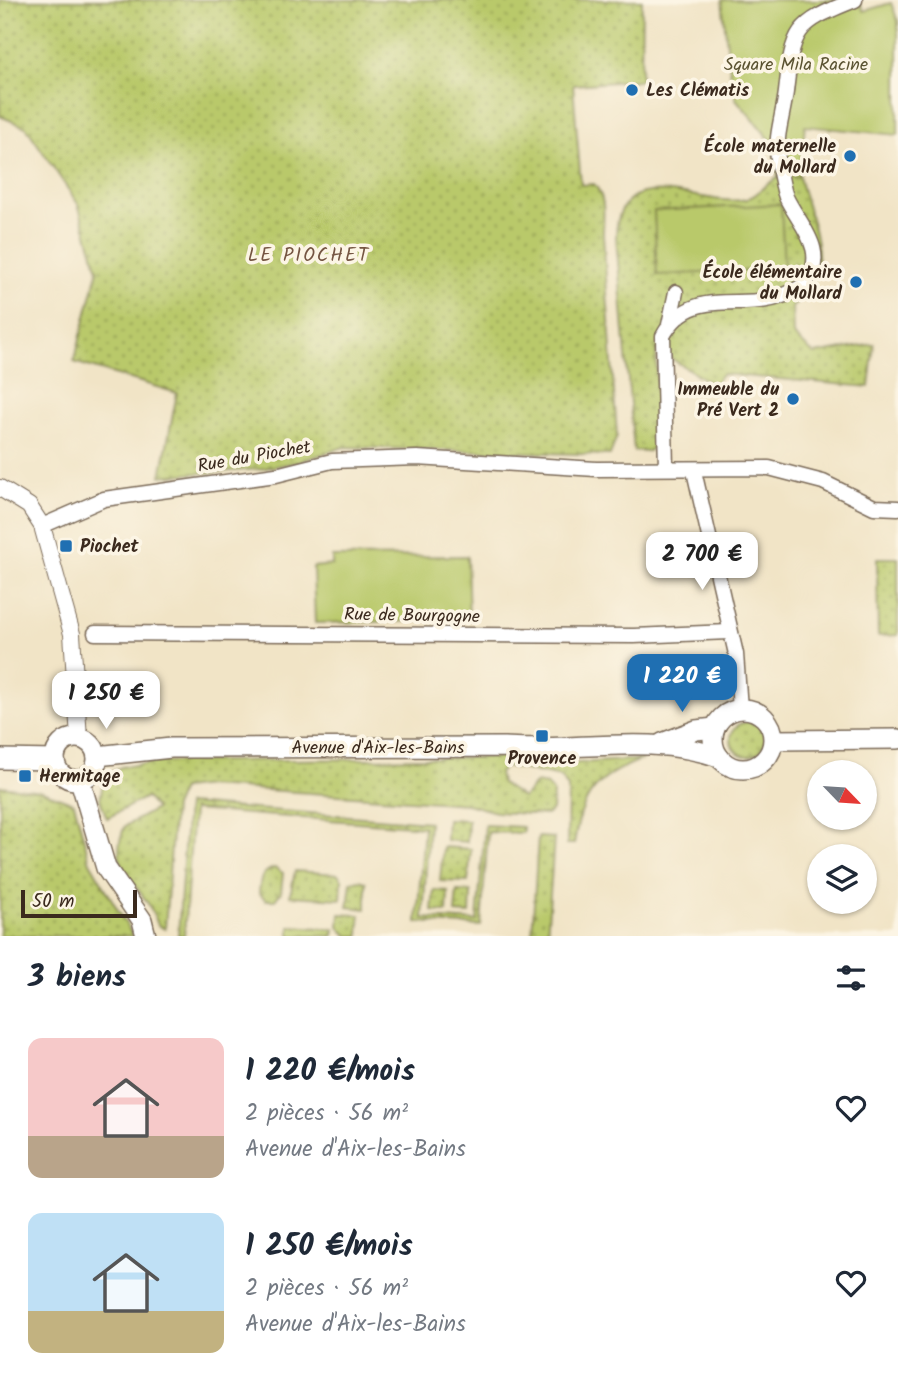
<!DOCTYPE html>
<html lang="fr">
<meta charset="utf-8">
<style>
body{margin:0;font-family:Kalam,sans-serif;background:#f2f2f3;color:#1f2937;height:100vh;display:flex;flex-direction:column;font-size:26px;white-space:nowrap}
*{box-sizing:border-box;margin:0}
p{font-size:23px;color:#747a83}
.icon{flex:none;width:38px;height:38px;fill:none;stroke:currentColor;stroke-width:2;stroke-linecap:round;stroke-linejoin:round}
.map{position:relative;height:936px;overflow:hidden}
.side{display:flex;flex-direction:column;background:#fff;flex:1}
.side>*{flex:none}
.needle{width:46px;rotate:115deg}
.buttons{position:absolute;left:807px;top:760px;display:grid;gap:14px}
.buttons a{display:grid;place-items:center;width:70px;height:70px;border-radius:50%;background:#fff;box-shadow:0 2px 5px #0004;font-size:35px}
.scale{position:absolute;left:21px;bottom:18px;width:116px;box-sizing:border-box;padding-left:7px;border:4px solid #3b2a1e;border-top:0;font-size:19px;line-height:24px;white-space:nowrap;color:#3b2a1e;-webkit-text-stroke:5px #fcf5e5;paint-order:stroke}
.price{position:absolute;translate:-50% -60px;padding:0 16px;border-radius:14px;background:#fff;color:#222;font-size:23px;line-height:46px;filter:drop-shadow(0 2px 4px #0008)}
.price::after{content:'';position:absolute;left:50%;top:42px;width:21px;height:16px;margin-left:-10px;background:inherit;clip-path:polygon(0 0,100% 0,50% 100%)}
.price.current{background:#1f6fb2;color:#fff}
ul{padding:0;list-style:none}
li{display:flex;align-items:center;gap:21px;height:175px;padding:0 28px}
li span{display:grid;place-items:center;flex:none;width:196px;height:140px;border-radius:14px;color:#555}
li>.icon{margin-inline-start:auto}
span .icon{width:84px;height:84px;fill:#fffc;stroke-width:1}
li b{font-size:30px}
h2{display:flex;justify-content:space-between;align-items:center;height:84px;padding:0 28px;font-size:30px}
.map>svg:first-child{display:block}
.grass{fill:url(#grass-dots);stroke:#7a7a44;stroke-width:2}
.park{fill:#b9c96b;stroke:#7a7a44;stroke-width:2}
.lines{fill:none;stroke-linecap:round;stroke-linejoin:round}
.minor-casing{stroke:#7b6b59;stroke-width:17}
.tertiary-casing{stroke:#7b6b59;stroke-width:18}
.secondary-casing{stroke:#7b6b59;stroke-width:22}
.minor{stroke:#fff;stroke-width:14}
.tertiary{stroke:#fff;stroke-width:16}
.secondary{stroke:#fff;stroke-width:19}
.poi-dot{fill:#1f6fb2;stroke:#fcf5e5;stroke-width:2.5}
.labels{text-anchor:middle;stroke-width:7;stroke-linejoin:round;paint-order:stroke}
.park-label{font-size:18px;fill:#5a5231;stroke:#fcf5e5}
.poi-label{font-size:18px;font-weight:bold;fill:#3b2a1e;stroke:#fcf5e5;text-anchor:start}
.street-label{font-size:18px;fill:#3b2a1e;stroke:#fcf5e5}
.neighbourhood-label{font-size:19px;letter-spacing:2px;fill:#755542;stroke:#fcf5e5}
</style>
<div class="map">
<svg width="898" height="936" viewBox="0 0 898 936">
<defs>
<pattern id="grass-dots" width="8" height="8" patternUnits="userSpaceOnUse" patternTransform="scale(1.75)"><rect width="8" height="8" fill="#b9c96b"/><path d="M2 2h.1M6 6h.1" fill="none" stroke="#98a357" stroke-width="1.8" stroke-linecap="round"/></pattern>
</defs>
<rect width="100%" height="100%" fill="#fcf5e5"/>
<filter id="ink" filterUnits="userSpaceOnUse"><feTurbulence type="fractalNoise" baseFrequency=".0143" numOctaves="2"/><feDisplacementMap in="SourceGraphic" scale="14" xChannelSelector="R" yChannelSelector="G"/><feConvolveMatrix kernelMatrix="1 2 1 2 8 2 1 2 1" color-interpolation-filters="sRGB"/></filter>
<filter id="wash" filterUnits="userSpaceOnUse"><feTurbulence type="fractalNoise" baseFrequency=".00686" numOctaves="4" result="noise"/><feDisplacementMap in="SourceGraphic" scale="28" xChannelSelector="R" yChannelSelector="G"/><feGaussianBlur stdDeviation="1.57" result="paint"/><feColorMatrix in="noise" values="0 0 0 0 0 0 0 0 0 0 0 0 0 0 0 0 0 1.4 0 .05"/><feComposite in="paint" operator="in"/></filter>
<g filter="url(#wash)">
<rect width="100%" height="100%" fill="#f1e4c6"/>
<!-- grass -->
<g class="grass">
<path d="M0,0h642l-1,80 -68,5 8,100 13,-1c13,15 9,31 9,50l14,202 -7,19 -266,-8 -46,15 -38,7 -99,7 16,-83 -103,-31 24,-92 -20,-66 -52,-77 -26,-11z"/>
<path d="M799,176c10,47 41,95 -7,131l1,28 21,19 60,-10 -5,43 -147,-13 -6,8h-7l-53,-33 2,77 -4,20 -5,5h-15l-18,-214c1,-78 83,-31 125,-37 17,-2 22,-16 37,-22 5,-3 15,-1 21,-2z"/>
<path d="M877,558h21v77l-20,1z"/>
<circle cx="748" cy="739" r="17"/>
<path d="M502,757l45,8 96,-6c-47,18 -62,36 -69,85h-7l1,-56 -7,-11 -55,-11 -7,7 2,10 22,15 13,-15 11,2 6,7 -1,18 -5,5 -51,-3 -29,-8 -258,-18 -27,3 -8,18 -9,122 -7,-4c-14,-44 -54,-52 -33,-99l31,-17 -10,-12 -39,21 -7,-18 4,-24 17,-9 36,-5z"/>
<path d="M0,786l42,5 32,12 16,59 43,74h-133z"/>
<path d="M187,804l242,18 -6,96 54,3 8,-96 38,2v6l-35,-1 -7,94 -64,-4 7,-95 -231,-17 -9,126h-6z"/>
<path d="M447,819l21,1 -1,22 -21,-2z"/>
<path d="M538,837l16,1 -7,98h-15z"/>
<path d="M443,847l28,2 -3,33 -28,-1z"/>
<path d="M275,868l8,5 -2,19 -6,8h-9l-7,-7c1,-13 2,-22 16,-25z"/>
<path d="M295,871l43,3 4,5 -1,20 -51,-3z"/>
<path d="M359,880l7,2v27l-18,-2 3,-25z"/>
<path d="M434,890l14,1 -1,21 -15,-1z"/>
<path d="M457,891l14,1 -1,22 -15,-1z"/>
<path d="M340,914l20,1 -1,21h-11l-9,-9z"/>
<path d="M290,926l44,3 -1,7h-43z"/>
</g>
<!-- park -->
<g class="park">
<path d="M722,0h118l19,2 5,9 27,-8 7,18v114l-93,-9 -6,50 -21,1 -5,-34 -37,-44 -6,-27z"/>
<path d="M781,204l3,65 -127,6 -3,-64z"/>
<path d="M467,556l2,64 -154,3 -2,-56 19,-2v-8z"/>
</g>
</g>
<g filter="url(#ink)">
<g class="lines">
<defs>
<g id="minor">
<path d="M669,325l7,-33"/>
<path d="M666,468l-3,-132c30,-55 84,-20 128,-44 4,-2 11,-5 14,-8 25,-33 -6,-59 -19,-87 -4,-11 -6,-25 -8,-37 -3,-24 5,-44 8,-68 7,-63 8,-68 69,-92"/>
<path d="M694,471l42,183 4,55"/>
<path d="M42,526l62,-27 172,-24 56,-14 85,-3 179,11 173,-1 54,14 51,25 24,1"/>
<path d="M95,633l539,3 95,-4"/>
</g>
<path id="tertiary" d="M0,488l29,18 13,20 30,108 7,104"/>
<g id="secondary">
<circle cx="743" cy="739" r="30"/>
<circle cx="76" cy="759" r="21"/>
<path d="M774,740l124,-1"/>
<path d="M662,743l34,-13 19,-2"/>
<path d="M97,756l74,-8 333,-1c72,5 145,-14 215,10"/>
<path d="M0,759l55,1"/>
<path d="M80,780l26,88 36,52 4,16"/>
</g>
</defs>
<!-- minor casing -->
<use href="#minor" class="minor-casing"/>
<!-- tertiary casing -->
<use href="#tertiary" class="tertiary-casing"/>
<!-- secondary casing -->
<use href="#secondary" class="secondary-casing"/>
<!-- minor -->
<use href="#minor" class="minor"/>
<!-- tertiary -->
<use href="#tertiary" class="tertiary"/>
<!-- secondary -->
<use href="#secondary" class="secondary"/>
</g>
</g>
<!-- markers -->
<g class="poi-dot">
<circle cx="632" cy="90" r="7"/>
<circle cx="850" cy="156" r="7"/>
<circle cx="856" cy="282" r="7"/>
<circle cx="793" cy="399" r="7"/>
<rect x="59" y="539" width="14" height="14" rx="3.5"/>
<rect x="535" y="729" width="14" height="14" rx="3.5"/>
<rect x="18" y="769" width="14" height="14" rx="3.5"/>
</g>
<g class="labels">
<!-- park labels -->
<g class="park-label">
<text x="796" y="70">Square Mila Racine</text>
</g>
<!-- poi labels -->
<g class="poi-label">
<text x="646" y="96">Les Clématis</text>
<text x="836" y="152" text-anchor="end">École maternelle<tspan x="836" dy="21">du Mollard</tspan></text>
<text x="842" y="278" text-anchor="end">École élémentaire<tspan x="842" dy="21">du Mollard</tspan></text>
<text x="779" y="395" text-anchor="end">Immeuble du<tspan x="779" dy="21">Pré Vert 2</tspan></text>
<text x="80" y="552">Piochet</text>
<text x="542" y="764" text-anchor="middle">Provence</text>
<text x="39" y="782">Hermitage</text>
</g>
<!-- street labels -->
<g class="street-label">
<text transform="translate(254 456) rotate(-10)" y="6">Rue du Piochet</text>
<text transform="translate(412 615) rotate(1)" y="6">Rue de Bourgogne</text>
<text x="378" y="753">Avenue d'Aix-les-Bains</text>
</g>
<!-- neighbourhood labels -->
<g class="neighbourhood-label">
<text x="309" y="261">LE PIOCHET</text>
</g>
</g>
</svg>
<div class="buttons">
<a><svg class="needle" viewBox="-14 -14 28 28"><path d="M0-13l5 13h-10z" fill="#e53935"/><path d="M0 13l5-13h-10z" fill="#747a83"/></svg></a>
<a><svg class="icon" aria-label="layers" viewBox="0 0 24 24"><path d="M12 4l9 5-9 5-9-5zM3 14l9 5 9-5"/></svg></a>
</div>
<div class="scale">50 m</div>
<b class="price" style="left:702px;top:592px">2 700 €</b>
<b class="price current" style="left:682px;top:714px">1 220 €</b>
<b class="price" style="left:106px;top:731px">1 250 €</b>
</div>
<section class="side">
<h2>3 biens<svg class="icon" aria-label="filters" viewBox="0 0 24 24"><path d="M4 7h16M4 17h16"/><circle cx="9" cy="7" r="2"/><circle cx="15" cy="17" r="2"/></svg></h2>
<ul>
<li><span style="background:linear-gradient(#f6c9c9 70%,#b9a48a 0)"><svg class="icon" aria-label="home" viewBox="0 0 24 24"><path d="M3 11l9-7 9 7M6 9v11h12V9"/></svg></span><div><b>1 220 €/mois</b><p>2 pièces · 56 m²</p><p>Avenue d'Aix-les-Bains</p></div><svg class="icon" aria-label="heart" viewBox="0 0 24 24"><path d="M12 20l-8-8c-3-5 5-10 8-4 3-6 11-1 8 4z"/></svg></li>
<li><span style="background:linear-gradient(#bfe0f5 70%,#c2b280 0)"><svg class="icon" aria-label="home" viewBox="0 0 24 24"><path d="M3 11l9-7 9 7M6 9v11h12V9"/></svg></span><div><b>1 250 €/mois</b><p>2 pièces · 56 m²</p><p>Avenue d'Aix-les-Bains</p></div><svg class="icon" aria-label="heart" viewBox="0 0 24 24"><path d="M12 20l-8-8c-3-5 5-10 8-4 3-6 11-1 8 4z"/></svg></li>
</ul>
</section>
